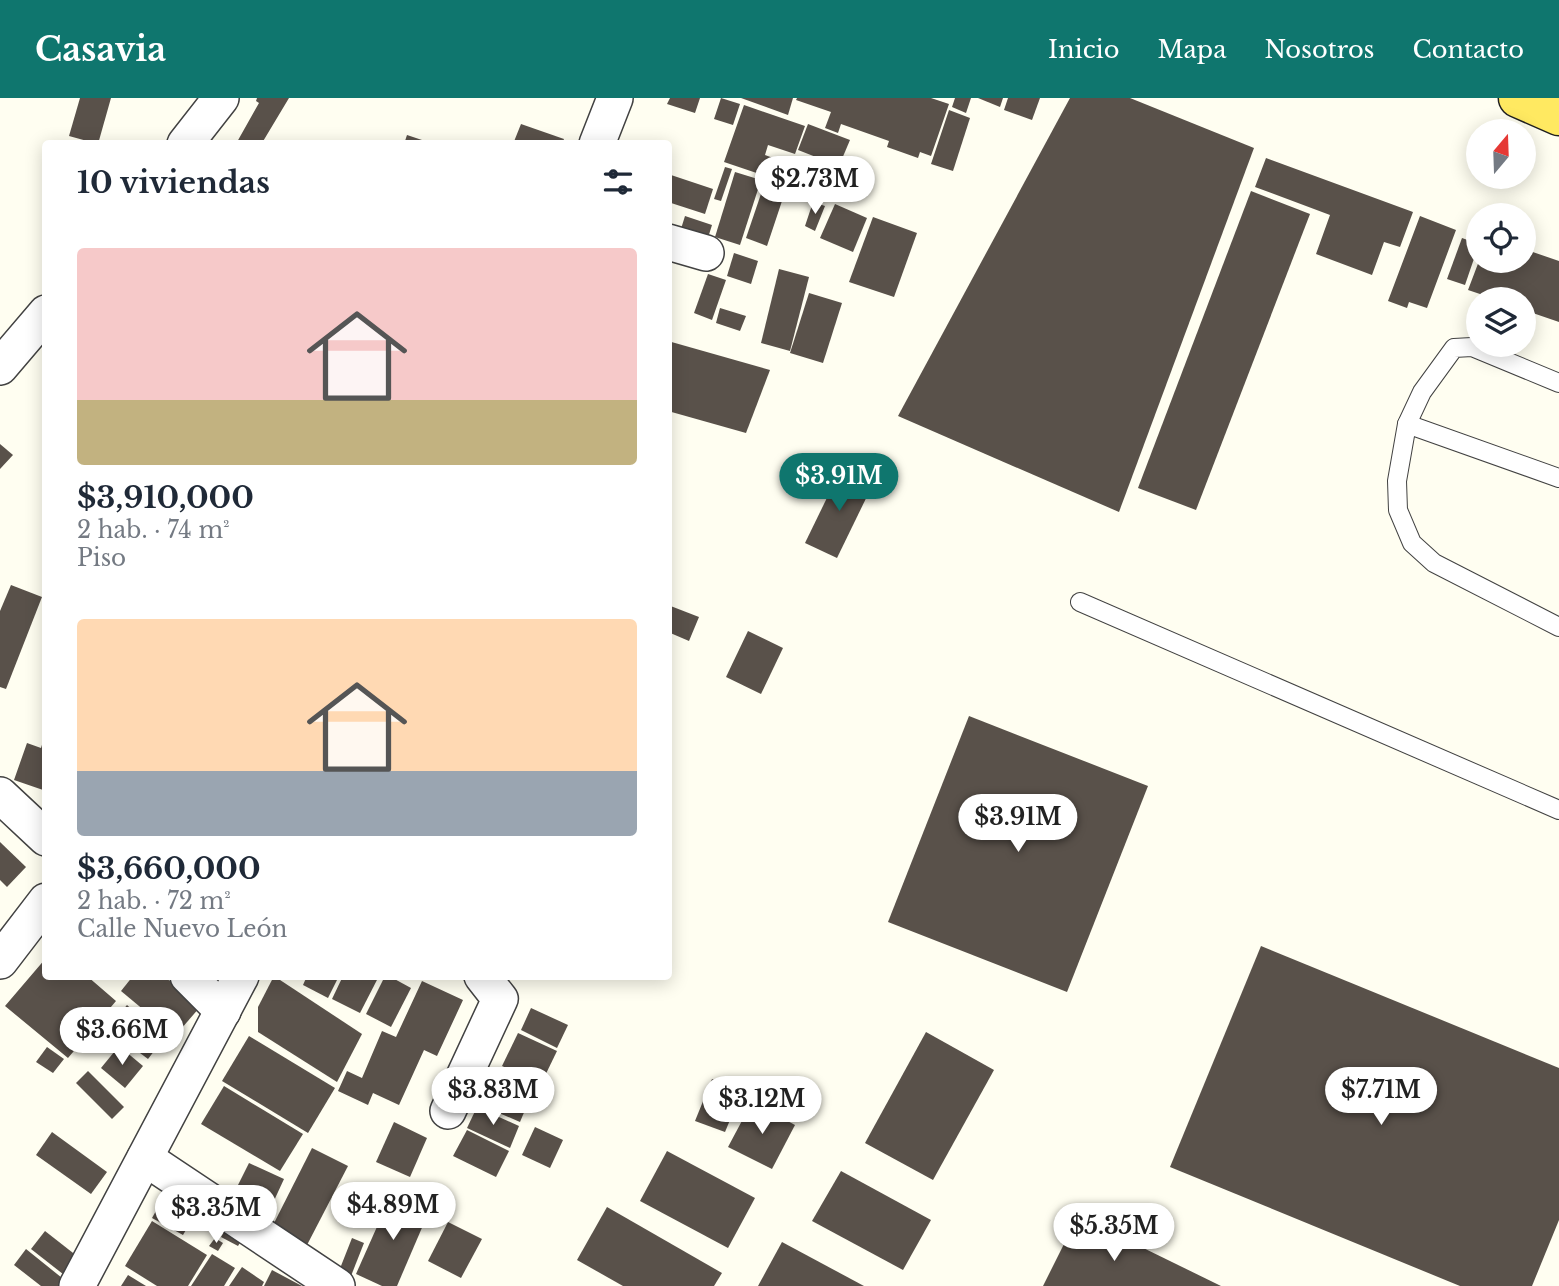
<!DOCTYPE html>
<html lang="es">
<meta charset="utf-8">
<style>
body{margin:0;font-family:"Libre Baskerville",serif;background:#f6f6f7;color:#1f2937;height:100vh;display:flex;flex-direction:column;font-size:26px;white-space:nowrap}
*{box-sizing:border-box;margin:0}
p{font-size:23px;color:#747a83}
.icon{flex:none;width:38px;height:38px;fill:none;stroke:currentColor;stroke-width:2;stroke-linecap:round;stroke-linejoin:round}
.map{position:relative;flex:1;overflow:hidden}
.side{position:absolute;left:42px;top:42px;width:630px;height:840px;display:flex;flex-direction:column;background:#fff;border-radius:7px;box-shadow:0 4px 18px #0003}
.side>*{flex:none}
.needle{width:46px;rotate:19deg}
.controls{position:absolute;left:1466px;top:21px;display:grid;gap:14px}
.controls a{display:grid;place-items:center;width:70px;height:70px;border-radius:50%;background:#fff;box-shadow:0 4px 18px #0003;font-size:35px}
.price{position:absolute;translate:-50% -60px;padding:0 16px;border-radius:24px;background:#fff;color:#222;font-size:23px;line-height:46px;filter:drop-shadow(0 2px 4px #0008)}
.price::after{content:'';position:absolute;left:50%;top:42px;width:21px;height:16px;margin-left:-10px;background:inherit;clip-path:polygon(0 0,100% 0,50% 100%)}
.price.selected{background:#0f766e;color:#fff}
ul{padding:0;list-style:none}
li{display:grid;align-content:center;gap:14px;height:371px;padding:0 35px}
li span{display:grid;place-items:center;height:217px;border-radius:7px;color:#555}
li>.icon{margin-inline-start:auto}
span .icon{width:126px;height:126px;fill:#fffc;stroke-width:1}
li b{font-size:30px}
h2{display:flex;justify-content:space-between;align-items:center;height:84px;padding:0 35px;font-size:30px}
header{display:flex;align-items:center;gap:42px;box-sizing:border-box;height:98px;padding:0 35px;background:#0f766e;color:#fff}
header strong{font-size:33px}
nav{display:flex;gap:38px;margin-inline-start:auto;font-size:24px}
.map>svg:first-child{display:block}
.building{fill:#59514a}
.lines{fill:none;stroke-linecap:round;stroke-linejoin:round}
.service-casing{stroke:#424242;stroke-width:20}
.minor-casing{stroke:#424242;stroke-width:38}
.primary-casing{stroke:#202020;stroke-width:41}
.service{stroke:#fff;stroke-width:18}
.minor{stroke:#fff;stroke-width:35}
.primary{stroke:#ffe961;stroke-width:38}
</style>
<header>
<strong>Casavia</strong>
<nav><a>Inicio</a><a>Mapa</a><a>Nosotros</a><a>Contacto</a></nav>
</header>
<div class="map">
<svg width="1559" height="1188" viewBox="0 0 1559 1188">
<rect width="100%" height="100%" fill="#fffef1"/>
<!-- building -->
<g class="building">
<path d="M80,0h31l-13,46 -29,-8z"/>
<path d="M257,0h32l-27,45 -22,1 -3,-2 22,-39 -3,-2z"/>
<path d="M670,0h30l-5,15 -28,-9z"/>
<path d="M721,0l19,6 -7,21 -19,-6z"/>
<path d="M741,0h52l-5,17z"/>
<path d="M797,0h134l18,6 -18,52 -11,-4 -2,6 -31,-11 2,-6 -48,-17 -3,9 -13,-5 6,-16 -35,-12z"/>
<path d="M955,0h16l-5,15 -14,-6z"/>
<path d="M978,0h25l-3,9z"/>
<path d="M1008,0h32l-8,22 -28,-10z"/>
<path d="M1070,0h60l124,50 -135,364 -221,-96z"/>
<path d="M744,7l61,21 -10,28 -27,-9 -3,10 30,11 -6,18 -65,-22z"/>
<path d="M949,12l21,8 -17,53 -22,-7z"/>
<path d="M521,26l43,15 -2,5h-49z"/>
<path d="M808,26l42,16 -11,26 -41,-16z"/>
<path d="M407,37l24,8v1h-27z"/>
<path d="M1266,60l147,54 -13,35 -16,-5 -12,33 -56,-21 14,-39 -75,-28z"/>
<path d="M725,69l7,2 -11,32 -7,-2z"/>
<path d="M800,73l33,9 -5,16 -32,-9z"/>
<path d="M735,74l26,8 -21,65 -25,-8z"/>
<path d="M668,76l45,15 -8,25 -37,-12z"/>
<path d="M765,84l21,7 -19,57 -21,-8z"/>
<path d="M1251,93l59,23 -114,296 -58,-22z"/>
<path d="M813,104l12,4 -10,25 -10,-5z"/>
<path d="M835,106l32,14 -14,34 -33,-14z"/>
<path d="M685,118l27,9 -6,19 -27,-9z"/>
<path d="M1420,118l36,14 -29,78 -18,-6 -2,6 -19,-7z"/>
<path d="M873,119l44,16 -23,64 -45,-15z"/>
<path d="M1462,140l17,6 -14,41 -18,-6z"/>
<path d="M1524,151l35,12v61l-35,-12v-11h-29l-27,-9 11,-29h45z"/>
<path d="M734,155l24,8 -7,23 -24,-8z"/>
<path d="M779,171l30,8 -19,74 -29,-8z"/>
<path d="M708,176l18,6 -14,40 -18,-7z"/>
<path d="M809,195l33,10 -19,60 -33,-10z"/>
<path d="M720,210l26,8 -6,15 -24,-8z"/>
<path d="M668,243l102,29 -24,63 -78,-22z"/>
<path d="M0,346l13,11 -13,14z"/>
<path d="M841,371l32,15 -36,74 -32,-15z"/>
<path d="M11,487l31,12 -36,92 -6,-2v-76z"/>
<path d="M668,507l31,12 -10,24 -21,-9z"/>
<path d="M748,533l35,17 -22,46 -35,-17z"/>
<path d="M969,618l179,70 -81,206 -179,-70z"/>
<path d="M45,637h1v56l-32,-11 13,-37 14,5z"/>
<path d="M0,744l26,25 -19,20 -7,-7z"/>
<path d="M1261,848l298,122v152l-27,66h-72l-290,-119z"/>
<path d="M46,860v18h41l29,25 -48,57 -63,-52z"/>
<path d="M133,878h31l36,31 -25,29 -54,-45z"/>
<path d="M274,878l88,58 -25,48 -79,-50v-25z"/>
<path d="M307,878h32l-11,22 -25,-13z"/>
<path d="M343,878h36l-19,37 -28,-14z"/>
<path d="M385,878h4l22,12 -20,39 -25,-13z"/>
<path d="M422,883l41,19 -26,56 -13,-6 -25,55 -26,-12 -5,12 -30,-14 9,-20 15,7 20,-47 14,6z"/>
<path d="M127,907l15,14 -18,20 -15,-13z"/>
<path d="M531,910l37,17 -11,23 -36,-18z"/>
<path d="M145,924l20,15 -17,22 -20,-15z"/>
<path d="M926,934l68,38 -61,110 -68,-37z"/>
<path d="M518,935l39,18 -16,33 -39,-18z"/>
<path d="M249,938l86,52 -27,45 -86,-52z"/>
<path d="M119,948l24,20 -18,22 -24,-20z"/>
<path d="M47,949l17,12 -11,14 -17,-11z"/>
<path d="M501,971l35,15 -16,38 -35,-15z"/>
<path d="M88,973l36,36 -12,12 -36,-36z"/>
<path d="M712,981l30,12 -17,41 -30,-11z"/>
<path d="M224,988l79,48 -23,37 -79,-47z"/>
<path d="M752,1004l43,23 -23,44 -44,-22z"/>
<path d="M477,1009l42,19 -9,22 -43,-20z"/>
<path d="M394,1024l33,16 -17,39 -34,-15z"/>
<path d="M535,1029l28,13 -13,28 -28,-13z"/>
<path d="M467,1032l42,21 -13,26 -43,-21z"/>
<path d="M52,1034l55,40 -16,22 -55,-39z"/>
<path d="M312,1050l36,18 -41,79 -35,-18z"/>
<path d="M667,1053l88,47 -27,50 -88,-47z"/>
<path d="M249,1065l35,16 -18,39 -36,-17z"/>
<path d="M841,1073l90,49 -28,50 -91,-49z"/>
<path d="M171,1086l31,18 -19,33 -31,-17z"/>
<path d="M392,1095l38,16 -33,77h-15l-26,-12z"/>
<path d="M607,1109l115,66 -8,13h-91l-46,-26z"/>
<path d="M1078,1118l143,70h-178z"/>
<path d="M231,1122l17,10 -10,16 -17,-9z"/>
<path d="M152,1123l55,34 -19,31h-31l-32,-20z"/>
<path d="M448,1124l34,17 -21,39 -33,-17z"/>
<path d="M45,1133l37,29 -14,18 -37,-29z"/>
<path d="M215,1140l8,5 -5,8 -9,-5z"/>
<path d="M352,1140l12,5 -13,33 -12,-5z"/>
<path d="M782,1144l82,44h-106z"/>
<path d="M26,1151l41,33 -3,4h-23l-27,-21z"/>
<path d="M212,1156l23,14 -11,18h-33z"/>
<path d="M242,1169l22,15 -2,4h-33z"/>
<path d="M272,1172l30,16h-38z"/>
<path d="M128,1177l18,11h-25z"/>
</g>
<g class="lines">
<defs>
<g id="service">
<path d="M1559,285l-87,-36 -18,1 -32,44 -15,32 -10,57 1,29 14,33 22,20 125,64"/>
<path d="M1407,326l152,54"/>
<path d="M1080,504l479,208"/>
</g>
<g id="minor">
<path d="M185,46l36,-46"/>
<path d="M597,46l18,-46"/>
<path d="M668,144l38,11"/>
<path d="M0,269l46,-54"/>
<path d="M0,697l46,43"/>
<path d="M0,863l46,-60"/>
<path d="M188,878l35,35"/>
<path d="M448,1013l52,-112 -18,-23"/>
<path d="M145,1060l192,128"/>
<path d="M77,1188l164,-310"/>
</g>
<path id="primary" d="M1518,0l41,18"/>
</defs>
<!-- service casing -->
<use href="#service" class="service-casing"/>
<!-- minor casing -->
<use href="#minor" class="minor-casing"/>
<!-- primary casing -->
<use href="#primary" class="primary-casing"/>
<!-- service -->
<use href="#service" class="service"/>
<!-- minor -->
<use href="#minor" class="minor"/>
<!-- primary -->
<use href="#primary" class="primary"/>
</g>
</svg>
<div class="controls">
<a><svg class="needle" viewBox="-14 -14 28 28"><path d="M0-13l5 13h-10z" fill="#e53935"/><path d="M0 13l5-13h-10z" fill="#747a83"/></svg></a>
<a><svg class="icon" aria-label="locate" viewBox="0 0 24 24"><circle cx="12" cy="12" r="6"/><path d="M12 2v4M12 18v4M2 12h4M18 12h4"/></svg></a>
<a><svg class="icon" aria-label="layers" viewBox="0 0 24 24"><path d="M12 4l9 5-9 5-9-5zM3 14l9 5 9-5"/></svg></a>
</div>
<b class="price" style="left:815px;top:118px">$2.73M</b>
<b class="price selected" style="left:839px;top:415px">$3.91M</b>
<b class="price" style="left:1018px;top:756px">$3.91M</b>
<b class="price" style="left:122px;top:969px">$3.66M</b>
<b class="price" style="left:493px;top:1029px">$3.83M</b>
<b class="price" style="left:1381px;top:1029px">$7.71M</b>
<b class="price" style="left:762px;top:1038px">$3.12M</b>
<b class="price" style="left:393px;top:1144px">$4.89M</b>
<b class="price" style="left:216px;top:1147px">$3.35M</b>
<b class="price" style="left:1114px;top:1165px">$5.35M</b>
<section class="side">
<h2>10 viviendas<svg class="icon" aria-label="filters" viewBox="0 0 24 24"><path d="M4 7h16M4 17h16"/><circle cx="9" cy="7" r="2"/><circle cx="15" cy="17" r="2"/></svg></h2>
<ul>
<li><span style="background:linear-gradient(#f6c9c9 70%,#c2b280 0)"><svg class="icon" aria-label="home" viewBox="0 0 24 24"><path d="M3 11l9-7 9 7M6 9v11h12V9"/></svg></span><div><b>$3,910,000</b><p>2 hab. · 74 m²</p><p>Piso</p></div></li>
<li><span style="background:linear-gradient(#ffd9b3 70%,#9aa5b1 0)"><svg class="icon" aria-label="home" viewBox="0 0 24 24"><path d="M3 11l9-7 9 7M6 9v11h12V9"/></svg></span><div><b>$3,660,000</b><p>2 hab. · 72 m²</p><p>Calle Nuevo León</p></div></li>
</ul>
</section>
</div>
